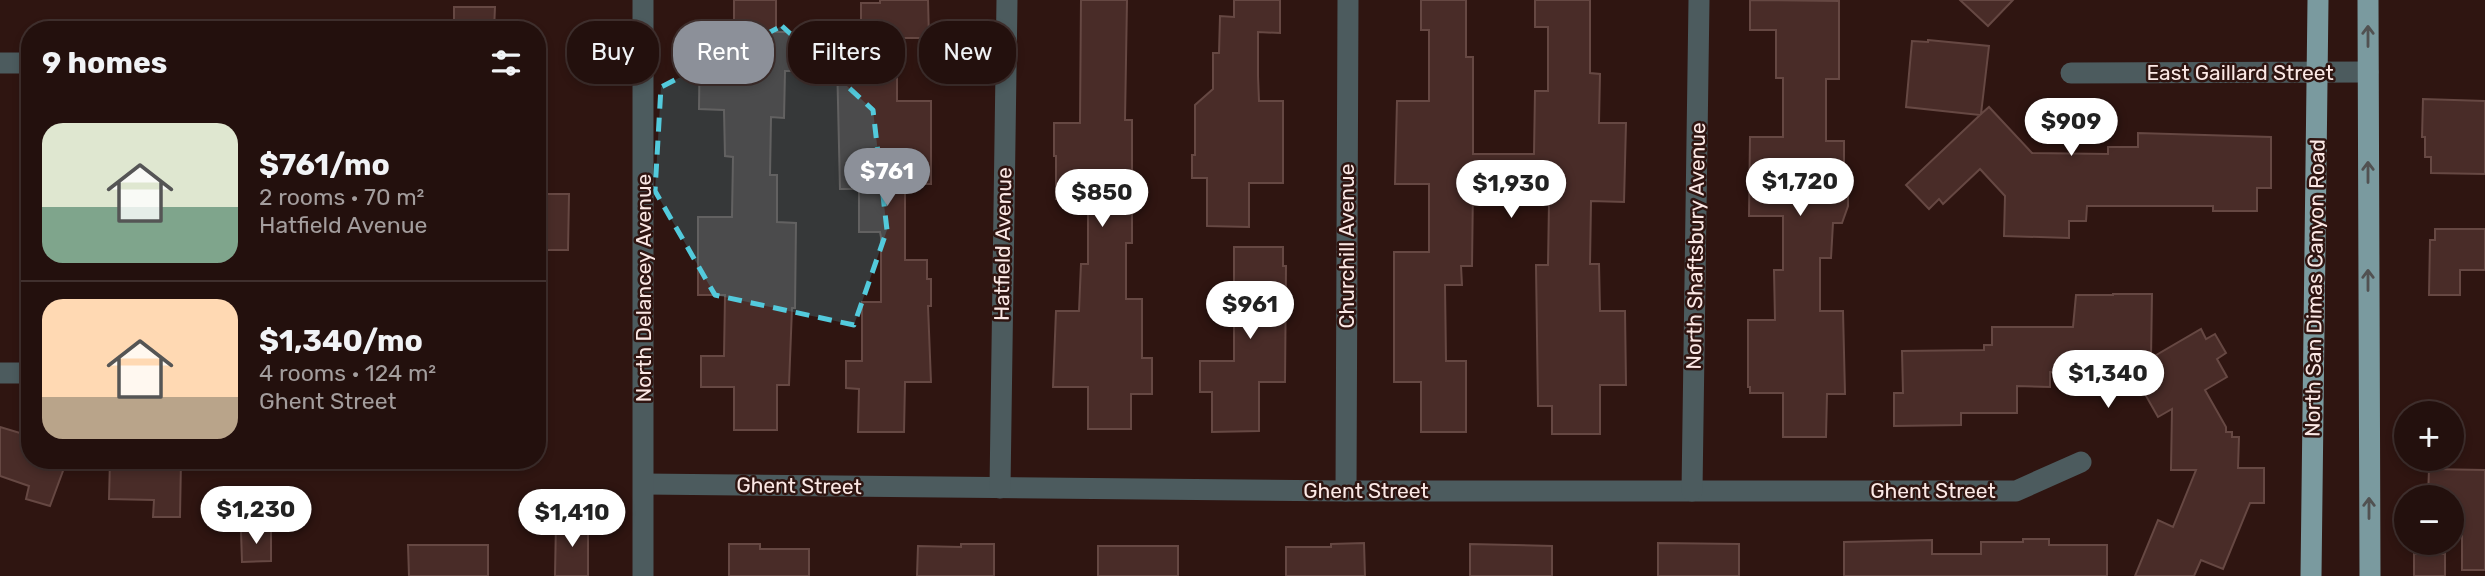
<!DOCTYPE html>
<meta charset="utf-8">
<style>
body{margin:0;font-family:Rubik,sans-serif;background:#2b1916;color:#f1f3f6;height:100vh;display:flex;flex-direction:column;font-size:26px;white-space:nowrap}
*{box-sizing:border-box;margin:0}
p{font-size:23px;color:#a39d9d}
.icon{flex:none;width:38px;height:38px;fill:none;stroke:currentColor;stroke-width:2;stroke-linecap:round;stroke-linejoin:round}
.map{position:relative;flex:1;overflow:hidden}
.panel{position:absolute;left:21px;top:21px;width:525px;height:448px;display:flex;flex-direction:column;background:#23100d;border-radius:28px;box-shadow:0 4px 10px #0003,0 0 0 2px #40302e}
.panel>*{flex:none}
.hud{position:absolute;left:567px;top:21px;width:665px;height:63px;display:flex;gap:14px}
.fabs{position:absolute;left:2394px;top:401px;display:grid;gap:14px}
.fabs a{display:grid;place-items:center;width:70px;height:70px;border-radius:50%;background:#23100d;box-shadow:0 4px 10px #0003,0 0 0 2px #40302e;font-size:35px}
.price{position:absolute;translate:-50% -60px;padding:0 16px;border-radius:24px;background:#fff;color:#222;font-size:23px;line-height:46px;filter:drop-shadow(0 2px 4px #0008)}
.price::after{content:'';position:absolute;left:50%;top:42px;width:21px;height:16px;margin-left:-10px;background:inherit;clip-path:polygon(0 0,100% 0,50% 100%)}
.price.current{background:#8c9099;color:#fff}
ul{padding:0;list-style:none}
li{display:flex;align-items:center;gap:21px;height:175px;padding:0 21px}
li+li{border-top:2px solid #40302e}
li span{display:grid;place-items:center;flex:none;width:196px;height:140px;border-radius:21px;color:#555}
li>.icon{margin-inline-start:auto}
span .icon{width:84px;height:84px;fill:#fffc;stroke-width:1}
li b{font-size:30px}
h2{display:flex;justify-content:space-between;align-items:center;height:84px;padding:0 21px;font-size:30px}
.chip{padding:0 24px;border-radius:28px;background:#23100d;box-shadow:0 4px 10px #0003,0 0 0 2px #40302e;font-size:24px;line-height:63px}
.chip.current{background:#8c9099;color:#fff}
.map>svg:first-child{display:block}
.building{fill:#492c28;stroke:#664843;stroke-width:2}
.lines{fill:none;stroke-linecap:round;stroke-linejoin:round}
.minor{stroke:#4c5b5e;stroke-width:21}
.major{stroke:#7a9a9f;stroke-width:21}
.oneway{stroke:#515151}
.marked{fill:#53cadc;fill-opacity:0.2;stroke:#53cadc;stroke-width:5;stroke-dasharray:14 9;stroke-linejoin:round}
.labels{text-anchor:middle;stroke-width:5;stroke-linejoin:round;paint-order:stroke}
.street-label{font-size:21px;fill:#fbe8e5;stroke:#2f1511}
</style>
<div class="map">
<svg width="2485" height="576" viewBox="0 0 2485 576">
<rect width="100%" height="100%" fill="#2f1511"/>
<!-- building -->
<g class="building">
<path d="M734,0h42v32h16l-1,39h-6l-1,47 -13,-1 -1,58h7v47l19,1 -1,85h-3l-3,77h-12v45h-43v-43h-33v-31h23l1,-61h-27v-78h34l1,-60 -8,-1 -1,-46 -25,-1 1,-77h34z"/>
<path d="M880,0h48l1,38h-32v63h34v83h-26v76h22v19h4v27h-3l3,76h-26l-1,50h-46l1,-43 -13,-1v-27h16v-59h19v-65l-1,-5h-21v-43h-19l-3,-130h24v-56h19z"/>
<path d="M1081,0h46l-2,120h7v123h-6v56h16v59h10v36h-21v35h-43v-42h-35l3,-76h23l2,-47h7v-65h-32v-43h-2v-33h26z"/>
<path d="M1234,0h46v33l-22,-1v44l1,25h24v82h-34v44l-42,-1v-48h-15v-23h3v-50l18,-16v-36h6l1,-37 14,1z"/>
<path d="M1421,0h45v57h7v97h61l1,-63h13v-64h-13v-27h55v73l10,1 -1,49h27l-2,79 -33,-1 -1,63h9l1,47h25l1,74h-26v49h-48v-28h-14l-2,-141h12l1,-63h-16v-15l-60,-1 -1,80h-11l1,19h-17l1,76h20v71h-45v-50h-27v-130h35v-68h-34l2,-83h32v-71h-8z"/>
<path d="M1750,0l89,1v78h-13v62h18v47h4v18l-6,17h-9l-2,35h-11v53h23l2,83h-18l-1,43h-43v-44h-33v-6h-2v-67h27l-1,-50h9v-54h-34l1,-79h33v-59h-7v-48h-26z"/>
<path d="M1960,0h53l-25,26z"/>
<path d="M454,7h41l-1,23h-40z"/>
<path d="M1928,40l61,6 -8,68 8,-7 43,46 76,1v-7h30v-14l133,4v51h-14v23h-44v-5h-126l-1,15h-17v17l-65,-2 1,-40 -25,-27 -37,35 -4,-5 -10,10 -23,-24 74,-70 -74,-8 6,-66 16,1z"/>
<path d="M2423,99l62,2v73l-54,-1v-16h-6v-20h-3z"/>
<path d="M537,194h32l-1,56h-31z"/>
<path d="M2435,229h50v41h-25v25h-31l1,-55h5z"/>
<path d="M1234,247h49v19h3l-1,116h-26v49l-47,1v-40h-12v-31h34z"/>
<path d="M2113,294h39l-1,64 50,-29 5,10 9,-5 11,19 -9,6 10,18 -22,13 21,37v5h6v5h7l-1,31h26v35h-14l-27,66 -22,-9 -7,16h-59l23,-56 15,7 23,-57h-25l1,-61 -14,8 -25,-44 -83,-1v15l-33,-1v27h-56v12l-67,1v-33h9l-1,-42 82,-1v-5h8v-18h81l3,-32h37z"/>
<path d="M0,427l30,9v24h37l-17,46 -24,-7 3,-13 -29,-10z"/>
<path d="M110,460h71l-1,57h-27l1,-17 -45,-1z"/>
<path d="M2429,469l56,1v100h-23v-60h-10v-13h-24z"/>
<path d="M556,521h32v55h-33z"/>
<path d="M241,531h30v30l-29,1z"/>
<path d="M2023,539h26v6h58v31h-263v-34l88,-2v14h49v-12h42z"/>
<path d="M1364,543l1,33h-79v-29h45v-3z"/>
<path d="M1658,543l81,1v32h-81z"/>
<path d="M729,544h31v5h49v27h-80z"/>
<path d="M961,544h33v32h-77l1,-30 43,1z"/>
<path d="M1470,544l82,2v30h-82z"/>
<path d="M408,545h80v31h-79z"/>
<rect x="1098" y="546" width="80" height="30"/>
<rect x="2414" y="554" width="31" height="22"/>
</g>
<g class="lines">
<!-- minor -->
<g class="minor">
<path d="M0,63h30"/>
<path d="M2071,73l297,-1"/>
<path d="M0,373h30"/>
<path d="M644,484l702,7h670l65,-29"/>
<path d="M1000,488l7,-488"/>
<path d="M1346,491l2,-491"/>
<path d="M1692,491l7,-491"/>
<path d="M643,576v-576"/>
</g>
<!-- major -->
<g class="major">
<path d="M2368,0l2,576"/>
<path d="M2311,576l7,-576"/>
</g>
</g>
<!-- one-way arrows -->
<defs><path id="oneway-shaft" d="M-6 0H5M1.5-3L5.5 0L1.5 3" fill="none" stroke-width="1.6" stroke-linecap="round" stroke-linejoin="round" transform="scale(1.75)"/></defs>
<g class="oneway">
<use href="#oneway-shaft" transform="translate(2368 36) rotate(-90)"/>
<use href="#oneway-shaft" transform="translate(2368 172) rotate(-90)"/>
<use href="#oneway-shaft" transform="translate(2368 280) rotate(-90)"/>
<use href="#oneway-shaft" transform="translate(2369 508) rotate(-90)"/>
</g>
<!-- marked area -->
<path class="marked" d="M782,26l91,84 14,120 -33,95 -139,-30 -60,-104 6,-104z"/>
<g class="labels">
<!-- street labels -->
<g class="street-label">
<text x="2240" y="80">East Gaillard Street</text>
<text transform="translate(1003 244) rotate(-89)" y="7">Hatfield Avenue</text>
<text transform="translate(1347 246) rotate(-90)" y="7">Churchill Avenue</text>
<text transform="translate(1696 246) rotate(-89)" y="7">North Shaftsbury Avenue</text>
<text transform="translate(644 288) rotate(-90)" y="7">North Delancey Avenue</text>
<text transform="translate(2315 288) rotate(-89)" y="7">North San Dimas Canyon Road</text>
<text transform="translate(799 486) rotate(1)" y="7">Ghent Street</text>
<text x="1366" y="498">Ghent Street</text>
<text x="1933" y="498">Ghent Street</text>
</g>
</g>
</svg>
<div class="fabs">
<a>+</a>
<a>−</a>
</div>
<b class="price" style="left:2071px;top:158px">$909</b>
<b class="price current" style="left:887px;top:208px">$761</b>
<b class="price" style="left:1800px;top:218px">$1,720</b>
<b class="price" style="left:1511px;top:220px">$1,930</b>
<b class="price" style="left:1102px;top:229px">$850</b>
<b class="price" style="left:1250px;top:341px">$961</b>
<b class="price" style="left:2108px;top:410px">$1,340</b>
<b class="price" style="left:256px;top:546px">$1,230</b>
<b class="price" style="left:572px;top:549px">$1,410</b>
<div class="hud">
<a class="chip">Buy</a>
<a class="chip current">Rent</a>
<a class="chip">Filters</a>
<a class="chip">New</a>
</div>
<section class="panel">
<h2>9 homes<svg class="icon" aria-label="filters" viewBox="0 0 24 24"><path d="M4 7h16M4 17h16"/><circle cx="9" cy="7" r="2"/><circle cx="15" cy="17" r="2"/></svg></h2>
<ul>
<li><span style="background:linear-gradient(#dfe7d0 60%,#7fa58c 0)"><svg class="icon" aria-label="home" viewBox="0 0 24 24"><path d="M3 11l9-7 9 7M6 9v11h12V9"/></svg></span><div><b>$761/mo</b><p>2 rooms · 70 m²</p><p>Hatfield Avenue</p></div></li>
<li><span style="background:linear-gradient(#ffd9b3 70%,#b9a48a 0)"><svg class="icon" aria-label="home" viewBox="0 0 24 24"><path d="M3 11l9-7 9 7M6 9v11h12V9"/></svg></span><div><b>$1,340/mo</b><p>4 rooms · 124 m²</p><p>Ghent Street</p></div></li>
</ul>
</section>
</div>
